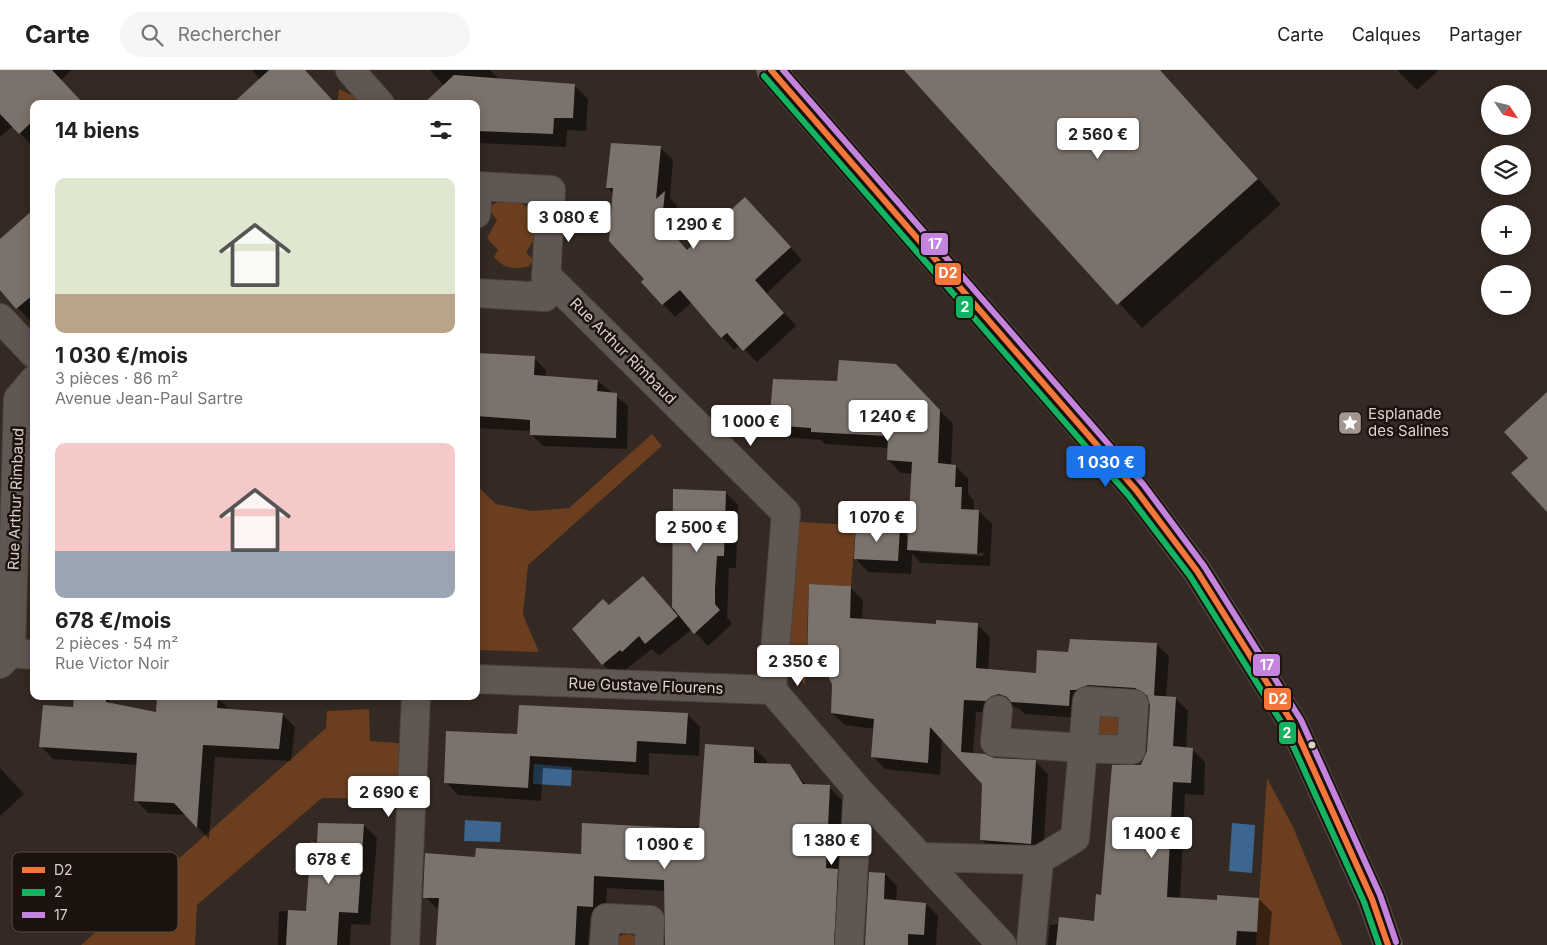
<!DOCTYPE html>
<html lang="fr">
<meta charset="utf-8">
<style>
body{margin:0;font-family:Inter,sans-serif;background:#f6f6f6;color:#222;height:100vh;display:flex;flex-direction:column;font-size:19px;white-space:nowrap}
*{box-sizing:border-box;margin:0}
p{font-size:16px;color:#767676}
.icon{flex:none;width:28px;height:28px;fill:none;stroke:currentColor;stroke-width:2;stroke-linecap:round;stroke-linejoin:round}
.map{position:relative;flex:1;overflow:hidden}
.drawer{position:absolute;left:30px;top:30px;width:450px;height:600px;display:flex;flex-direction:column;background:#fff;border-radius:10px;box-shadow:0 2px 12px #0003}
.drawer>*{flex:none}
.needle{width:32px;rotate:125deg}
.tools{position:absolute;left:1481px;top:15px;display:grid;gap:10px}
.tools a{display:grid;place-items:center;width:50px;height:50px;border-radius:50%;background:#fff;box-shadow:0 2px 12px #0003;font-size:25px}
.price{position:absolute;translate:-50% -42px;padding:0 11px;border-radius:5px;background:#fff;color:#222;font-size:16px;line-height:32px;filter:drop-shadow(0 1px 2px #0008)}
.price::after{content:'';position:absolute;left:50%;top:30px;width:15px;height:11px;margin-left:-8px;background:inherit;clip-path:polygon(0 0,100% 0,50% 100%)}
.price.selected{background:#1a73e8;color:#fff}
ul{padding:0;list-style:none}
li{display:grid;align-content:center;gap:10px;height:265px;padding:0 25px}
li span{display:grid;place-items:center;height:155px;border-radius:10px;color:#555}
li>.icon{margin-inline-start:auto}
span .icon{width:90px;height:90px;fill:#fffc;stroke-width:1}
li b{font-size:21px}
h2{display:flex;justify-content:space-between;align-items:center;height:60px;padding:0 25px;font-size:21px}
header{display:flex;align-items:center;gap:30px;box-sizing:border-box;height:70px;padding:0 25px;background:#fff;border-bottom:1px solid #e0e0e0}
header strong{font-size:24px}
nav{display:flex;gap:28px;margin-inline-start:auto;font-size:18px}
.search{width:350px;height:45px;background:#f6f6f6;display:flex;align-items:center;gap:12px;box-sizing:border-box;padding:0 18px;border-radius:28px;color:#767676;font-size:19px}
.map>svg:first-child{display:block}
.green{fill:#6a3e1f}
.water{fill:#3c668e}
.shadow{fill:#0007;fill-rule:evenodd}
.building{fill:#7c726c}
.lines{fill:none;stroke-linecap:round;stroke-linejoin:round}
.minor-casing{stroke:#4d453e;stroke-width:30}
.tertiary-casing{stroke:#4d453e;stroke-width:30}
.secondary-casing{stroke:#4d453e;stroke-width:30}
.minor{stroke:#605752;stroke-width:28}
.tertiary{stroke:#605752;stroke-width:28}
.secondary{stroke:#665b59;stroke-width:28}
.bus-1-casing{stroke:#1c130e;stroke-width:10}
.bus-2-casing{stroke:#1c130e;stroke-width:10}
.bus-3-casing{stroke:#1c130e;stroke-width:10}
.bus-1{stroke:#f5763a;stroke-width:6}
.bus-2{stroke:#13b361;stroke-width:6}
.bus-3{stroke:#c483df;stroke-width:6}
.bus-dot{fill:#ddd1c9;stroke:#1c130e;stroke-width:2}
.labels{text-anchor:middle;stroke-width:5;stroke-linejoin:round;paint-order:stroke}
.street-label{font-size:15px;fill:#ddd1c9;stroke:#1c130e}
.poi-label{font-size:15px;fill:#ddd1c9;stroke:#1c130e;text-anchor:start}
.key{fill:#1c130e;stroke:#564c46;stroke-width:1}
.key-label{font-size:14px;fill:#ddd1c9}
.line-badge{stroke:#1c130e;stroke-width:2}
.badge-label{font-size:14px;text-anchor:middle;font-weight:bold;fill:#fff}
</style>
<header>
<strong>Carte</strong>
<div class="search"><svg class="icon" aria-label="search" viewBox="0 0 24 24"><circle cx="10" cy="10" r="6"/><path d="M15 15l6 6"/></svg>Rechercher</div>
<nav><a>Carte</a><a>Calques</a><a>Partager</a></nav>
</header>
<div class="map">
<svg width="1547" height="875" viewBox="0 0 1547 875">
<rect width="100%" height="100%" fill="#342923"/>
<!-- green -->
<g class="green">
<path d="M339,19l17,8 4,7h-23z"/>
<path d="M501,130c18,1 28,4 37,21l-4,18 -8,14 8,7 -5,6c-14,4 -25,3 -35,-9l4,-7 -11,-12 10,-18 -10,-12z"/>
<path d="M652,364l10,12 -134,119 -5,50 16,37 -63,-2v-165l20,19 36,7 37,-3z"/>
<path d="M799,452l57,3 -5,61 -42,-2 -4,101 -16,-23z"/>
<path d="M1087,631l47,3 -3,46 -48,-2z"/>
<path d="M369,639l1,32 43,3 -2,55 -89,-1 -125,107 -2,40h-114l21,-19 6,-46 50,-3 168,-149 1,-17z"/>
<path d="M1267,708l26,49 49,118h-86z"/>
<path d="M630,864l6,3 3,8h-22v-5l5,-5z"/>
</g>
<!-- water -->
<g class="water">
<path d="M534,694l38,3 -1,19 -38,-2z"/>
<path d="M465,750l36,2 -1,20 -36,-1z"/>
<path d="M1232,753l23,2 -3,48 -23,-2z"/>
</g>
<!-- shadow -->
<g class="shadow">
<path d="M0,0h72l-38,34 -2,42 -19,-20 -13,11z"/>
<path d="M252,0h53l31,34 -76,-24z"/>
<path d="M430,0h60l10,10 75,6 13,13 -2,32 -19,-1 -1,17 -88,-4 -2,-39 -32,-18z"/>
<path d="M905,0h255l121,134 -139,124z"/>
<path d="M1397,0h42l-22,20z"/>
<path d="M660,77l13,13 -3,38 7,7 -3,30 13,15 71,-39 44,49 -35,33 29,33 -39,36 -17,-17 -6,5 -42,-48 -17,15 -32,-35 3,-3 -32,-84 -7,-8z"/>
<path d="M34,140v107l-4,4 -30,-33v-47z"/>
<path d="M476,284l58,4 12,12 -1,7 53,4 30,25 -1,43 -84,-3 -12,-12v-3l-55,-3z"/>
<path d="M895,295l58,59 -2,42h5l12,13v15l6,7v10h5l13,13 -2,42 -69,-3 -9,-9 -1,20 -43,-2 -13,-14 44,-29 10,9 4,-64 -12,-1 -13,-13v-12l-63,-4 -4,-4 -38,-3 -12,-13 67,-42zM920,480l64,3 -1,3 -63,-4z"/>
<path d="M675,420l50,2 13,13 -2,63h-7l-2,49 5,7 -24,22 -16,-17 -33,27 -7,-7 -36,28 -13,-13 7,-57 33,-30 30,33z"/>
<path d="M850,517l13,13 -1,20 75,5h40l13,12 -2,33 49,4 32,-21 87,-9 13,12 -3,41 9,1 13,13 -2,38h6l13,13 -1,33 -19,-1 -5,105 38,3 41,-3 13,13 -3,33h-221l2,-20 45,-3 53,-171 2,-50 -49,-4 -20,21 -56,-4 -5,-5 -8,-3 -7,2 -7,4h-22l-3,42 21,5 42,3 12,12 -5,82 -49,-4 -13,-13 3,-56 -42,-45 -2,37 -55,-6 -12,-13 2,-27 -30,-4 -13,-12 1,-30 -5,-9 -8,-1 -12,-12z"/>
<path d="M75,626l31,2 7,7 44,9 61,-16 12,12 52,4 13,13 -4,34 -76,-4 -6,82 -23,-24 -38,-2 -12,-13 2,-35 -85,-6 -12,-13 34,-38z"/>
<path d="M687,644l13,13 -1,29 -50,-3v22l-106,-7 -2,33 -83,-6 -12,-13 72,-46z"/>
<path d="M754,678l13,13 -1,4 23,1 18,20 22,1 13,13 -3,72 11,11 -4,62h-181v-54l-58,-3 -2,31 -15,-1 -2,27h-151l2,-35 -14,-13 51,-39 106,-2 119,-26z"/>
<path d="M0,698l24,26 -24,22z"/>
<path d="M320,754l44,1 13,13 -7,87 -19,-1 -1,21h-72l1,-34 28,1z"/>
<path d="M885,804l12,12 -1,15 30,3 12,12 -2,29h-70z"/>
</g>
<!-- building -->
<g class="building">
<path d="M0,0h52l32,34h-50v16l-15,14 -19,-20z"/>
<path d="M269,0h36l31,34h-104z"/>
<path d="M904,0h256l98,109 -141,126z"/>
<path d="M454,5l121,9 -2,34h-19l-1,16 -77,-3v-27h-53z"/>
<path d="M611,73l50,3 -5,53 9,-8 -3,30 25,29 58,-53 46,50 -36,33 29,33 -41,38 -16,-18 -6,5 -41,-48 -18,15 -21,-23 3,-3 -35,-38 4,-53h-7z"/>
<path d="M34,139v85l-18,15 -16,-19v-51z"/>
<path d="M476,283l59,3 -1,19 64,5 -1,11 20,2 -1,45 -86,-3v-15l-54,-4z"/>
<path d="M839,290l57,4 44,46 -2,53 18,2 -1,22h7l-1,22 18,1 -2,44 -70,-4 5,-88 -25,-2 1,-24 -77,-4v-4l-42,-3 4,-46 64,2z"/>
<path d="M1547,322v120l-36,-39 17,-15 -24,-26z"/>
<path d="M673,419l53,2 -2,65h-7l-2,32v16l5,6 -26,24 -22,-27z"/>
<path d="M856,455l44,3 -2,33 -44,-2z"/>
<path d="M643,506l35,40 -33,28 -6,-8 -17,16 -2,-2 -18,15 -30,-36 31,-30 6,6z"/>
<path d="M809,514l42,2 -1,32 86,6v-4l42,3 -2,45 60,5 1,-23 31,2 2,-13 87,4 -3,53 -8,-1 -11,-7 -47,-3 -12,5h-6l-1,16 -58,-4 -4,-5 -8,-3 -7,2 -6,5 -22,-1 -3,52 24,2 9,4 42,2 -5,84 -51,-4 2,-56 -52,-57 -2,36 -57,-6 3,-38 -43,-6 1,-29 -12,-22 -13,-1z"/>
<path d="M1147,625l29,2 -3,49 20,2 -2,35 -18,-1 -6,115 50,3v-5l42,3 -2,34 -20,-1 -1,14h-180l3,-28 35,4 2,-27 5,1 11,-130h29l6,-14 3,-46z"/>
<path d="M74,626l32,1v5l50,10 1,-16h61l-1,12 66,5 -4,36 -76,-4 -6,83 -23,-25 -40,-2 3,-48 -98,-6 4,-42 30,2z"/>
<path d="M519,635l169,8 -2,31 -49,-3 -1,21 -106,-6 -2,32 -84,-5 2,-52 71,3z"/>
<path d="M705,674l49,3v16l36,1 13,20 27,1 -4,83 12,1 -4,76h-169l-1,-65 -70,-4 -1,31 -16,-1 -2,39h-139l3,-47h-16l2,-45 50,4 1,-9 105,6 1,-31 117,6z"/>
<path d="M318,753l46,1 -6,89 -19,-1 -2,33h-51l2,-35 18,1 5,-69 6,1z"/>
<path d="M869,802l16,1 -1,26 42,4 -2,32 -16,-1v11h-43z"/>
</g>
<g class="lines">
<defs>
<g id="minor">
<path d="M350,0l30,34"/>
<path d="M476,116l75,4 -6,107 -69,-4"/>
<path d="M476,144l2,-28"/>
<path d="M546,205l240,238 -14,177"/>
<path d="M0,248l34,36"/>
<path d="M11,583l7,-254 16,-19"/>
<path d="M1087,631l47,3 -3,46 -48,-2z"/>
<path d="M998,640l-3,32 88,6 -8,90 -36,22 -8,85"/>
<path d="M922,787l117,3"/>
<path d="M405,875l11,-249"/>
<path d="M604,875l2,-27 44,2 -1,25"/>
<path d="M849,875l9,-155"/>
</g>
<g id="tertiary">
<path d="M0,594l11,-11 23,2"/>
<path d="M476,609l296,11 86,100 144,155"/>
</g>
<path id="secondary" d="M771,0l365,420 61,81 96,153 79,175 16,46"/>
</defs>
<!-- minor casing -->
<use href="#minor" class="minor-casing"/>
<!-- tertiary casing -->
<use href="#tertiary" class="tertiary-casing"/>
<!-- secondary casing -->
<use href="#secondary" class="secondary-casing"/>
<!-- minor -->
<use href="#minor" class="minor"/>
<!-- tertiary -->
<use href="#tertiary" class="tertiary"/>
<!-- secondary -->
<use href="#secondary" class="secondary"/>
<defs>
<path id="bus-1" d="M771,0l365,420 61,81 96,153 79,175 16,46"/>
<path id="bus-2" d="M764,6l365,420 61,80 95,152 79,174 15,43"/>
<path id="bus-3" d="M783,0l360,414 61,82 97,154 79,175 16,47"/>
</defs>
<!-- bus-1 casing -->
<use href="#bus-1" class="bus-1-casing"/>
<!-- bus-2 casing -->
<use href="#bus-2" class="bus-2-casing"/>
<!-- bus-3 casing -->
<use href="#bus-3" class="bus-3-casing"/>
<!-- bus-1 -->
<use href="#bus-1" class="bus-1"/>
<!-- bus-2 -->
<use href="#bus-2" class="bus-2"/>
<!-- bus-3 -->
<use href="#bus-3" class="bus-3"/>
</g>
<!-- icons -->
<defs>
<symbol id="sight-square" viewBox="-11 -11 22 22"><rect x="-9" y="-9" width="18" height="18" rx="4" fill="#a2968f" stroke="#1c130e"/><path d="M0-6L1.8-2.2L6-1.7L2.9 1.2L3.7 5.4L0 3.3L-3.7 5.4L-2.9 1.2L-6-1.7L-1.8-2.2Z" fill="#fff"/></symbol>
</defs>
<g fill-rule="evenodd">
<use href="#sight-square" x="1336" y="339" width="28" height="28"/>
</g>
<!-- markers -->
<circle class="bus-dot" cx="1312" cy="675" r="4.5"/>
<g class="labels">
<!-- street labels -->
<g class="street-label">
<text transform="translate(623 281) rotate(45)" y="5">Rue Arthur Rimbaud</text>
<text transform="translate(16 429) rotate(-88)" y="5">Rue Arthur Rimbaud</text>
<text transform="translate(646 616) rotate(2)" y="5">Rue Gustave Flourens</text>
</g>
<!-- poi labels -->
<g class="poi-label">
<text x="1368" y="349">Esplanade<tspan x="1368" dy="17">des Salines</tspan></text>
</g>
</g>
<!-- legend -->
<rect x="12" y="782" width="166" height="80" rx="8" class="key"/>
<rect x="22" y="797" width="23" height="6" fill="#f5763a"/>
<rect x="22" y="819" width="23" height="7" fill="#13b361"/>
<rect x="22" y="842" width="23" height="6" fill="#c483df"/>
<g class="key-label">
<text x="54" y="805">D2</text>
<text x="54" y="827">2</text>
<text x="54" y="850">17</text>
</g>
<g class="line-badge">
<rect x="920" y="162" width="29" height="24" rx="5" fill="#c483df"/>
<rect x="934" y="192" width="28" height="24" rx="5" fill="#f5763a"/>
<rect x="955" y="225" width="19" height="24" rx="5" fill="#13b361"/>
<rect x="1252" y="583" width="29" height="24" rx="5" fill="#c483df"/>
<rect x="1263" y="617" width="29" height="24" rx="5" fill="#f5763a"/>
<rect x="1278" y="651" width="19" height="24" rx="5" fill="#13b361"/>
</g>
<g class="badge-label">
<text x="935" y="179">17</text>
<text x="948" y="208">D2</text>
<text x="965" y="242">2</text>
<text x="1267" y="600">17</text>
<text x="1278" y="634">D2</text>
<text x="1287" y="668">2</text>
</g>
</svg>
<div class="tools">
<a><svg class="needle" viewBox="-14 -14 28 28"><path d="M0-13l5 13h-10z" fill="#e53935"/><path d="M0 13l5-13h-10z" fill="#767676"/></svg></a>
<a><svg class="icon" aria-label="layers" viewBox="0 0 24 24"><path d="M12 4l9 5-9 5-9-5zM3 14l9 5 9-5"/></svg></a>
<a>+</a>
<a>−</a>
</div>
<b class="price" style="left:1098px;top:90px">2 560 €</b>
<b class="price" style="left:569px;top:173px">3 080 €</b>
<b class="price" style="left:694px;top:180px">1 290 €</b>
<b class="price" style="left:888px;top:372px">1 240 €</b>
<b class="price" style="left:751px;top:377px">1 000 €</b>
<b class="price selected" style="left:1106px;top:418px">1 030 €</b>
<b class="price" style="left:877px;top:473px">1 070 €</b>
<b class="price" style="left:697px;top:483px">2 500 €</b>
<b class="price" style="left:798px;top:617px">2 350 €</b>
<b class="price" style="left:389px;top:748px">2 690 €</b>
<b class="price" style="left:1152px;top:789px">1 400 €</b>
<b class="price" style="left:832px;top:796px">1 380 €</b>
<b class="price" style="left:665px;top:800px">1 090 €</b>
<b class="price" style="left:329px;top:815px">678 €</b>
<section class="drawer">
<h2>14 biens<svg class="icon" aria-label="filters" viewBox="0 0 24 24"><path d="M4 7h16M4 17h16"/><circle cx="9" cy="7" r="2"/><circle cx="15" cy="17" r="2"/></svg></h2>
<ul>
<li><span style="background:linear-gradient(#dfe7d0 75%,#b9a48a 0)"><svg class="icon" aria-label="home" viewBox="0 0 24 24"><path d="M3 11l9-7 9 7M6 9v11h12V9"/></svg></span><div><b>1 030 €/mois</b><p>3 pièces · 86 m²</p><p>Avenue Jean-Paul Sartre</p></div></li>
<li><span style="background:linear-gradient(#f6c9c9 70%,#9aa5b1 0)"><svg class="icon" aria-label="home" viewBox="0 0 24 24"><path d="M3 11l9-7 9 7M6 9v11h12V9"/></svg></span><div><b>678 €/mois</b><p>2 pièces · 54 m²</p><p>Rue Victor Noir</p></div></li>
</ul>
</section>
</div>
